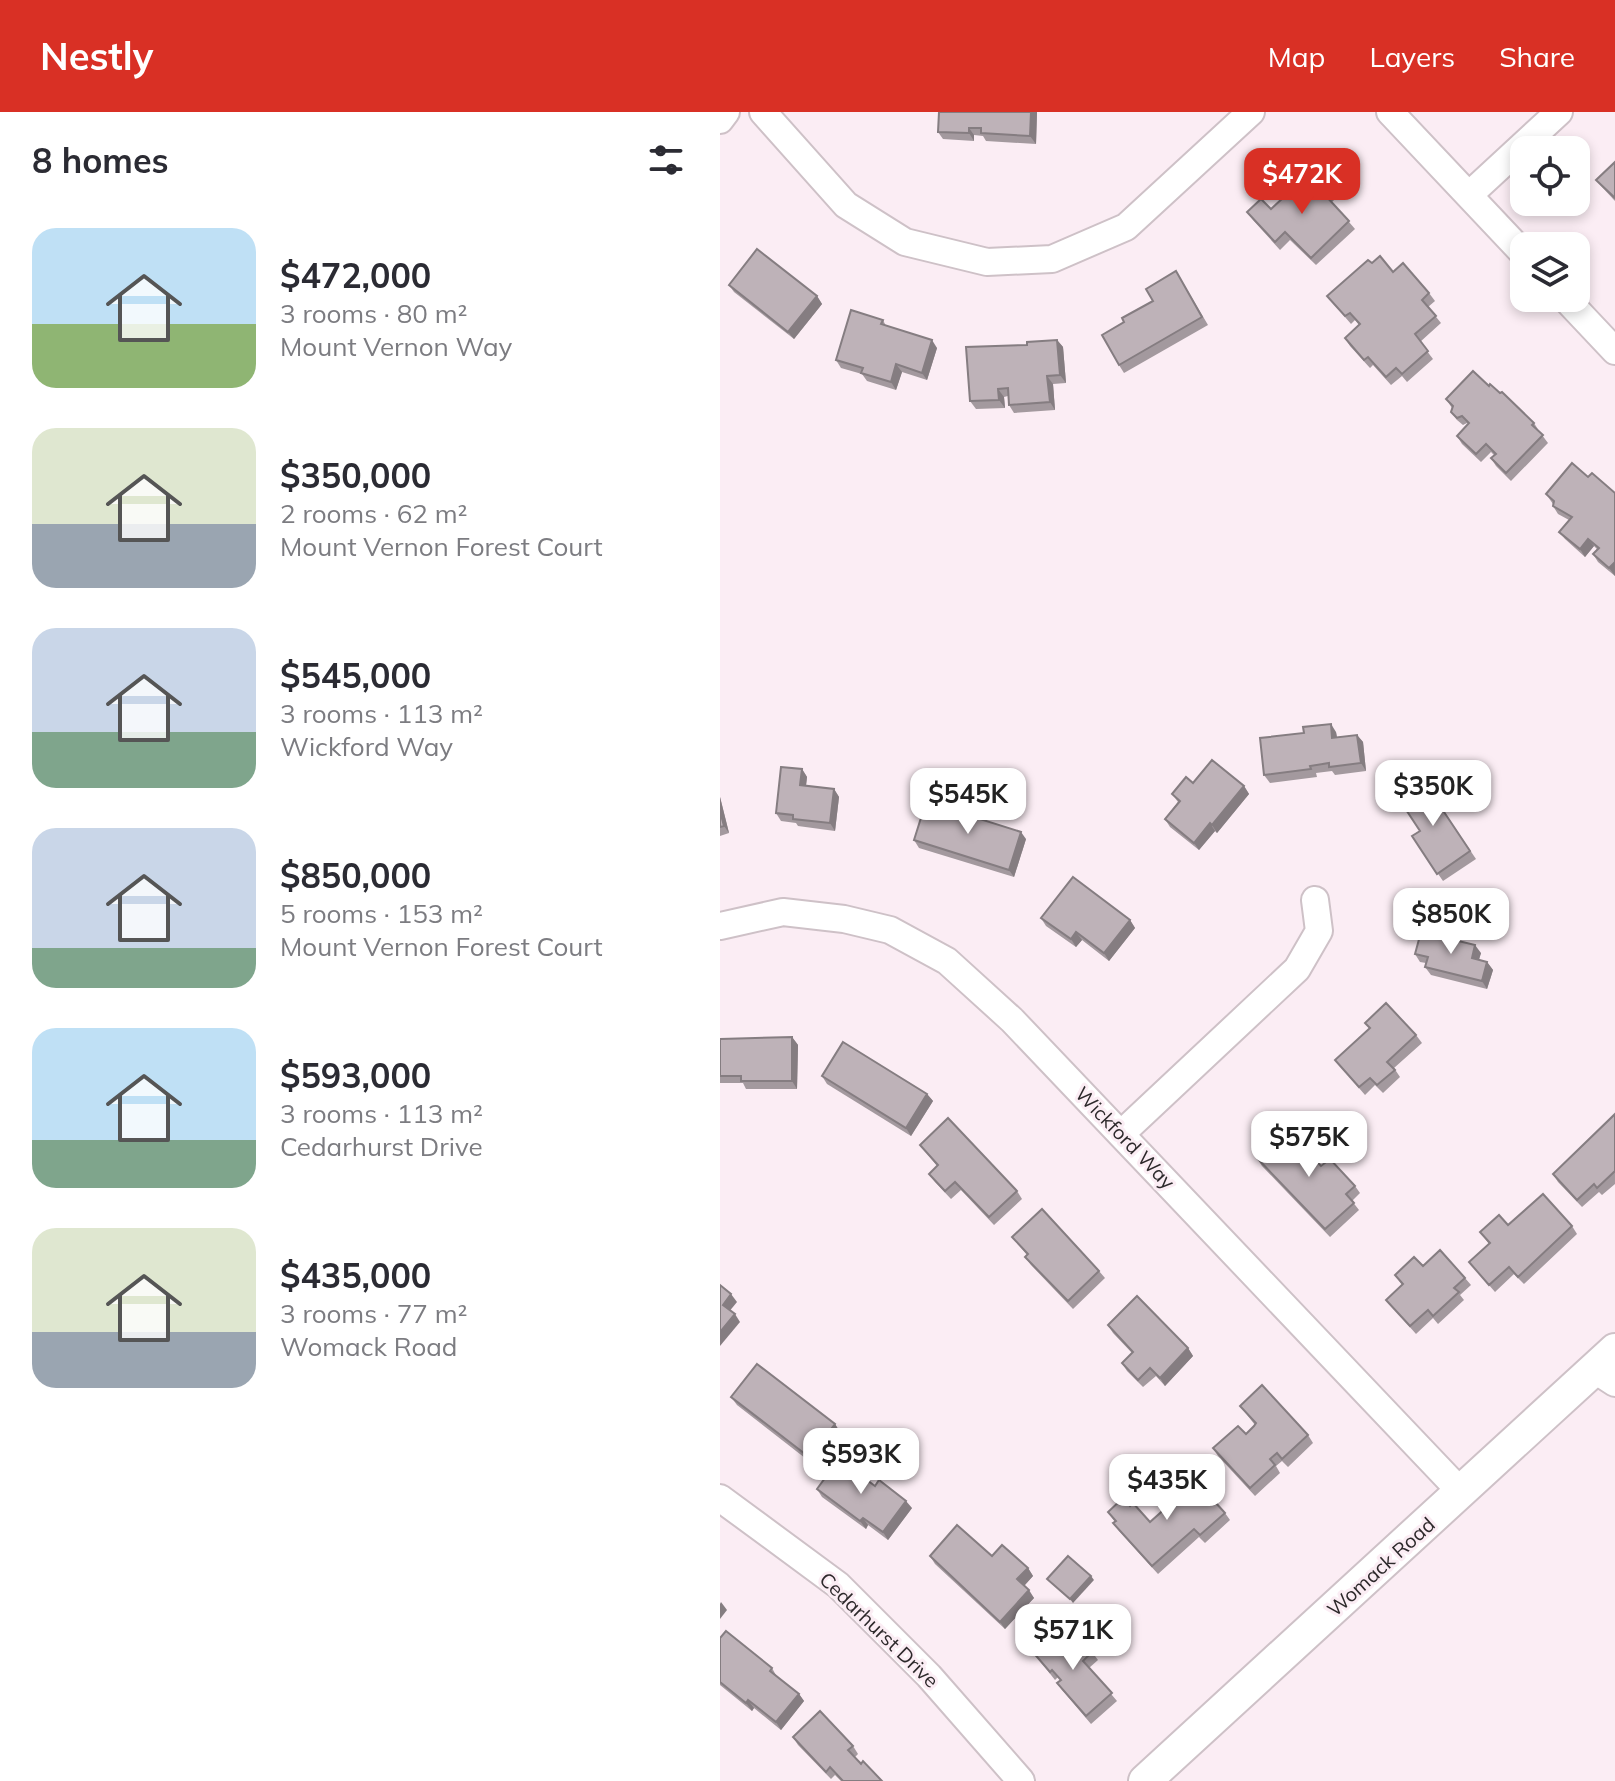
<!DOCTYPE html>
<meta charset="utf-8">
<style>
body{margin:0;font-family:Mulish,sans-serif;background:#f7f7f7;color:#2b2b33;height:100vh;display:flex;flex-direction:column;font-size:30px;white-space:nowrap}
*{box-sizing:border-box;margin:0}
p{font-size:26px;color:#7c7c81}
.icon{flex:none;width:44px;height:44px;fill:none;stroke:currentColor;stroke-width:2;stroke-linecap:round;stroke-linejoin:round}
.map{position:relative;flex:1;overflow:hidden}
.sheet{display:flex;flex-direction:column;background:#fff;width:720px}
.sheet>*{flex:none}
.controls{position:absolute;left:790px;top:24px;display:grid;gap:16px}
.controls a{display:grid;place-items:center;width:80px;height:80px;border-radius:16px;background:#fff;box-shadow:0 4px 12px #0003;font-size:40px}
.price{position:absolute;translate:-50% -68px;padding:0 18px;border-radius:16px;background:#fff;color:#222;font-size:26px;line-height:52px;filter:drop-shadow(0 2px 4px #0008)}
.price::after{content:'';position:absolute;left:50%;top:48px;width:24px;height:18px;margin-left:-12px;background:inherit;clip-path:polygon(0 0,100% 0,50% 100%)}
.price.selected{background:#d93025;color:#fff}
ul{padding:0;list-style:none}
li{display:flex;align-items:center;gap:24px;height:200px;padding:0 32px}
li span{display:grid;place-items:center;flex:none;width:224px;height:160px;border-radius:24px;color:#555}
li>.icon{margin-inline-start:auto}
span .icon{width:96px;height:96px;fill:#fffc;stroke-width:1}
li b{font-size:34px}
h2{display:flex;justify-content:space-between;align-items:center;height:96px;padding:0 32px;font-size:34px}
header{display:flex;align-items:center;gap:48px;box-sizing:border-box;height:112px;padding:0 40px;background:#d93025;color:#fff}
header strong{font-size:38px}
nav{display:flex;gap:44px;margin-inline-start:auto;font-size:28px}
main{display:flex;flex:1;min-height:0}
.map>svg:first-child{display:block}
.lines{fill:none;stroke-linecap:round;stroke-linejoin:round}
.minor-casing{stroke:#cec1c7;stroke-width:30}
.tertiary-casing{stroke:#cec1c7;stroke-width:36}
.minor{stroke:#fff;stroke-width:26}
.tertiary{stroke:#fff;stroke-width:32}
.wall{fill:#a3999e}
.shaded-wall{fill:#857d81}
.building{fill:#beb2b8;stroke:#857d81;stroke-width:2}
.labels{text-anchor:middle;stroke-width:6;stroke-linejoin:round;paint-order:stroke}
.street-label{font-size:20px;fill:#2d292b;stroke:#fbedf4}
</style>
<header>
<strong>Nestly</strong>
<nav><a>Map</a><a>Layers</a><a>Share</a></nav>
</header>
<main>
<section class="sheet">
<h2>8 homes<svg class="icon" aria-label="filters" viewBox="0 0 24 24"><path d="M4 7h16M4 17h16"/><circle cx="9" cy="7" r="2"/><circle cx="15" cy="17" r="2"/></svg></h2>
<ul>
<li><span style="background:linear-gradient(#bfe0f5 60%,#8fb573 0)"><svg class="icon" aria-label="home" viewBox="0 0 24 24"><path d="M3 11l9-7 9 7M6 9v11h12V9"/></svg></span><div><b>$472,000</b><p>3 rooms · 80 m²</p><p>Mount Vernon Way</p></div></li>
<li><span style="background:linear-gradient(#dfe7d0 60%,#9aa5b1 0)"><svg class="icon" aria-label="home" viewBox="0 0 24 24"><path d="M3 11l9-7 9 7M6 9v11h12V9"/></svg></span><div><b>$350,000</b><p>2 rooms · 62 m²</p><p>Mount Vernon Forest Court</p></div></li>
<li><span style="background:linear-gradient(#c9d6e8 65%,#7fa58c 0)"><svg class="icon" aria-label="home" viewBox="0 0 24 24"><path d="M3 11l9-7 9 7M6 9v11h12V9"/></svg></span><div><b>$545,000</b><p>3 rooms · 113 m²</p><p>Wickford Way</p></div></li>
<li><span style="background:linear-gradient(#c9d6e8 75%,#7fa58c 0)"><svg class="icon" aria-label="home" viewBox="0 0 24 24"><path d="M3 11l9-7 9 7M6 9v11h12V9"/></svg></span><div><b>$850,000</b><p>5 rooms · 153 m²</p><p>Mount Vernon Forest Court</p></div></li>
<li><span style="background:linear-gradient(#bfe0f5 70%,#7fa58c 0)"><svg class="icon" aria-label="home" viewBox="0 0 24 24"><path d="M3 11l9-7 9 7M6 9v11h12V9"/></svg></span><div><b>$593,000</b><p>3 rooms · 113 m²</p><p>Cedarhurst Drive</p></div></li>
<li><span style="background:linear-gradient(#dfe7d0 65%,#9aa5b1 0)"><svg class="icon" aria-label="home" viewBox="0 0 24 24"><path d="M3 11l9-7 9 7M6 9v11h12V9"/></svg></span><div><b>$435,000</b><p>3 rooms · 77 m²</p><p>Womack Road</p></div></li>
</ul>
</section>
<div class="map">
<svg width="895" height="1669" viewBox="0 0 895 1669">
<rect width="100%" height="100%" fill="#fbedf4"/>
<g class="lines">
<defs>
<g id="minor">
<path d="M43,0l83,93 59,37 82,20 65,-3 74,-32 125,-115"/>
<path d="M670,0l134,142"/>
<path d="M0,8l6,-8"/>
<path d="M749,83l90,-83"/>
<path d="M845,186l50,53"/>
<path d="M0,814l63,-14 61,7 46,11 57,31 65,59 450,473"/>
<path d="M401,1022l176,-165 22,-38 -4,-31"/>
<path d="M875,1258l20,13"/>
<path d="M0,1386l118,87 91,91 92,105"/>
</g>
<path id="tertiary" d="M425,1669l470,-431"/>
</defs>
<!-- minor casing -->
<use href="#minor" class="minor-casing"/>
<!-- tertiary casing -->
<use href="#tertiary" class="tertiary-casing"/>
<!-- minor -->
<use href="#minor" class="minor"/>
<!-- tertiary -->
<use href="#tertiary" class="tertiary"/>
</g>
<!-- wall -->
<g class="wall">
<path d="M317,0l-1,32 -50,-3 -3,-5 -9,-1v6l-31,-2 -5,-7z"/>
<path d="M895,50v39l-13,-14 -6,-7z"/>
<path d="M611,78l6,7 -5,5 23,27 -39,36 -26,-25 -10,10 -27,-30 -6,-8 24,-3z"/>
<path d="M456,159l32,54 -84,48 -5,-8 5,-43 29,-21z"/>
<path d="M673,160l36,21 6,8 -7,6 13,16 -21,19 13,17 -26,23 -5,-6 -11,9 -18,-20 -3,3 -20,-22 -5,-8 14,-13 -4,-5 -4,4 -24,-28z"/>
<path d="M9,173l88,11 5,8 -28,35 -60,-47z"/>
<path d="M163,208l3,6 51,22 -10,32 -25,-8 -6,18 -29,-9 -5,-7 -21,-6 -5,-8z"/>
<path d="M337,228l6,7 3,36 -13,1 2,26 -41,3 -5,-8 -1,-9 -4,1 1,11 -29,1 -6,-8 57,-56z"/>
<path d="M769,274l45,37 5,8 9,12 -37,38 -15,-15 -5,-8 3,-3 -3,-3 -10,10 -19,-18 -5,-8 11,-12 -1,-1 -4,2 -6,-5 -6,-8 1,-4 -6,-9z"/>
<path d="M868,365l27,16v83l-17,-14 -5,-8 4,-5 -3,-3 -9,11 -20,-18 -6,-7 10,-12 -11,-6 -5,-8v-2l-7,-10z"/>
<path d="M616,620l1,5 20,-2 6,7 3,29 -31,4 -3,-4 -16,2 1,4 -47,6 -6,-8z"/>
<path d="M82,657l5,8 -1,9 28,3 5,8 -4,34 -37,-5 -2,-3 -15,-2 -5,-8z"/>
<path d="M702,667l54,80 -33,22 -31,-45 8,-5z"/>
<path d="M473,671l51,3 5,8 -32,39 -2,-2 -16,19 -29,-23 -5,-8 13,-17 -6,-8z"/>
<path d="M0,685l9,36 -9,3z"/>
<path d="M306,727l-12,38 -95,-29 -5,-8z"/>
<path d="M321,806l89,2 5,8 -26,33 -27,-21 -6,7 -30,-21z"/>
<path d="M761,841l-2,7 8,2 6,8 -6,19 -56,-14 -6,-8 1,-4 -6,-1 -5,-8z"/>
<path d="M645,911l51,12 6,8 -28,25 6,9 -17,16 -8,-8 -10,10 -30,-35 35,-31z"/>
<path d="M72,925l6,8 -1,44h-51l-3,-6h-23v-44z"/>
<path d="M102,964l105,18 6,7 -22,35 -84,-52z"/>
<path d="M895,1002v70l-13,11 -3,-3 -17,15 -24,-25 -5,-8z"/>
<path d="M200,1033l97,46 5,8 -28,26 -33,-35 -10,9 -16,-17 -6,-8 8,-8z"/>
<path d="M537,1046l64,8 34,20 5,7 -8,8 7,9 -29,27 -68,-71z"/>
<path d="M788,1113l64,1 5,8 -53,50 -10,-10 -19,18 -26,-30 20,-18 -9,-12z"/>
<path d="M292,1125l87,34 6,7 -32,31 -42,-44 -6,-8 2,-2z"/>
<path d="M703,1154l42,12 6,7 -11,10 4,5 -26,24 -5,-6 -17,16 -30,-34 16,-15 -7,-10z"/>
<path d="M388,1213l80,23 5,8 -28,30 -9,-10 -13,11 -16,-16 -5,-8 10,-10 -19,-20z"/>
<path d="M11,1285l104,27 5,8 -26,33 -77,-60z"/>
<path d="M520,1294l68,29 5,8 -25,24 -6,-6 -6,5 4,7 -25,23 -37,-40 -5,-8 33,-14 9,-9z"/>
<path d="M97,1377l95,19 -24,32 -20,-15 -2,4 -44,-32z"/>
<path d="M410,1394l20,16 75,-9 5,7 -25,23 -6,-6 -41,37 -39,-43 -6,-8 2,-1 -7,-10z"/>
<path d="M210,1444h62l36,12 5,8 -9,10 10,12 -29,31 -70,-65z"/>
<path d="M0,1526l52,30 5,9 22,17 5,7 -23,29 -27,-22 -2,3 -32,-26z"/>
<path d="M345,1534l27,6 6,8 -9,8 28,33 -26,23 -28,-33 -6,-8 3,-3 -2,-3 -3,3 -23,-29z"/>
<path d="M73,1625l60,9 5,8 -3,3 27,24h-41l-6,-6 -4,4 -33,-34z"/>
</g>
<!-- shaded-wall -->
<g class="shaded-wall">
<path d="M311,0h6l-1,32 -6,-8z"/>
<path d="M249,16l5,7v6l-5,-8z"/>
<path d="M97,184l5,8 -28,35 -6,-7z"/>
<path d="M212,228l5,8 -10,32 -5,-7z"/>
<path d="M337,228l6,7 3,36 -6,-8z"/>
<path d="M176,252l6,8 -6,18 -5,-8z"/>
<path d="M327,264l6,8 2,26 -5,-8z"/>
<path d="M278,277l6,8 1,11 -6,-8z"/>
<path d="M868,427l6,7 -9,11 -5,-8z"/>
<path d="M895,450v14l-6,-8z"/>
<path d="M611,612l5,8 2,13 -6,-7z"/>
<path d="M637,623l6,7 3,29 -5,-8z"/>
<path d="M82,657l5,8 -2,16 -5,-8z"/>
<path d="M524,674l5,8 -32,39 -5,-8z"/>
<path d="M114,677l5,8 -4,34 -5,-8z"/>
<path d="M0,685l9,36 -5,-7 -4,-15z"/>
<path d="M490,711l5,8 -16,19 -5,-7z"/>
<path d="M301,720l5,7 -12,38 -5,-7z"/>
<path d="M410,808l5,8 -26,33 -5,-8z"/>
<path d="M356,820l6,8 -6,7 -5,-8z"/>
<path d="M755,833l6,8 -4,12 -5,-7z"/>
<path d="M767,850l6,8 -6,19 -5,-8z"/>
<path d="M72,925l6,8 -1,44 -5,-8z"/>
<path d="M207,982l6,7 -22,35 -5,-8z"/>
<path d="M11,1182l6,8 -9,11 -5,-8z"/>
<path d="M15,1202l5,8 -20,24v-14z"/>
<path d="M468,1236l5,8 -28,30 -5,-8z"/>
<path d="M115,1312l5,8 -26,33 -5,-8z"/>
<path d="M186,1389l6,7 -24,32 -5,-8z"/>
<path d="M143,1406l5,7 -2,4 -6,-8z"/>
<path d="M308,1456l5,8 -10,11 -6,-8z"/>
<path d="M371,1464l3,4 -21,23 -3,-4z"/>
<path d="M309,1478l5,8 -29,31 -5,-7z"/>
<path d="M1,1490l6,8 -7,9v-15z"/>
<path d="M79,1582l5,7 -23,29 -5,-8z"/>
<path d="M28,1588l6,8 -2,3 -6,-8z"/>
</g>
<!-- building -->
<g class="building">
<path d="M219,0h92l-1,24 -49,-3v-5h-12v5l-31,-1z"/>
<path d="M895,50v36l-19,-18z"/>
<path d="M593,58l18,20 -6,5 24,26 -38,37 -26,-26 -10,10 -28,-30 14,-13 10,10z"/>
<path d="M37,137l60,47 -29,36 -59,-47z"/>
<path d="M660,144l13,16 10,-9 26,30 -7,7 14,16 -21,18 13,17 -26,23 -6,-6 -10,9 -18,-20 -4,3 -19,-22 15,-14 -10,-11 -5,3 -18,-20 41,-36 4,3z"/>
<path d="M456,159l26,46 -83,48 -17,-30 22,-13 -2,-4 31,-17 -7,-12z"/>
<path d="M131,198l32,10 -2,4 51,16 -10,33 -26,-9 -5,18 -30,-9 2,-5 -27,-8z"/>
<path d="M337,228l3,35 -13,1 3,26 -41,3 -1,-17 -10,1 1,11 -29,1 -4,-54 61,-2v-3z"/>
<path d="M753,259l16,15 1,-2 10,9 2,-1 32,31 -2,2 11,10 -37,38 -15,-15 5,-4 -10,-10 -10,10 -19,-18 12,-13 -7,-7 -5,2 -6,-6 2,-6 -7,-7z"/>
<path d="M852,351l16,14 4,-4 23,20v69l-6,6 -16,-14 6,-6 -11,-9 -8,10 -21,-17 13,-15 -19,-11 1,-5 -8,-7z"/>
<path d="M611,612l1,14 25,-3 4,28 -32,4v-4l-19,3 1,3 -47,6 -4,-37 44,-5 -1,-6z"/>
<path d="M492,648l32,26 -32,39 -2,-2 -16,20 -29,-24 15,-18 -8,-7 14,-17 7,6z"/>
<path d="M61,655l21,2 -2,16 34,4 -4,34 -37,-4v-4l-17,-2z"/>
<path d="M702,667l48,72 -33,23 -25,-38 8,-5 -23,-35z"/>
<path d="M206,690l95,30 -12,38 -95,-30z"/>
<path d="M0,699l4,15 -4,1z"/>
<path d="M353,765l57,43 -26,33 -28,-21 -5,7 -30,-21z"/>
<path d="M701,820l54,13 -3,13 15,4 -5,19 -57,-14 3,-10 -13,-3z"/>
<path d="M666,891l30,32 -29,27 8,8 -18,15 -7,-7 -11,9 -24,-27 35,-32 -5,-5z"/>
<path d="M72,925v44h-51v-5h-21v-37z"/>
<path d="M123,930l84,52 -21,34 -84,-52z"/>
<path d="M895,1002v57l-18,17 -3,-4 -17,16 -24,-26z"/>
<path d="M228,1006l69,73 -28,26 -34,-35 -10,9 -16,-17 9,-9 -18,-20z"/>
<path d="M567,1018l34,36 9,-7 25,27 -9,8 8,9 -29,26 -68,-71z"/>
<path d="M823,1082l29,32 -54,51 -9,-10 -20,18 -20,-23 21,-19 -10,-11 19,-17 9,10z"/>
<path d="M322,1097l57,62 -31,30 -43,-44 3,-3 -16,-17z"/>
<path d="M720,1138l25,28 -11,10 5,4 -26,24 -5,-6 -18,16 -24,-26 17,-16 -8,-9 19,-18 9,9z"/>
<path d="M0,1173l11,9 -8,11 12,9 -15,18z"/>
<path d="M417,1184l51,52 -28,30 -10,-10 -12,12 -16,-17 11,-11 -25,-27z"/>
<path d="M37,1252l78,60 -26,33 -78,-60z"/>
<path d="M542,1273l46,50 -26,24 -5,-6 -7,6 5,6 -25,23 -37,-40 25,-22 8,8 8,-8 2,-3 -16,-17z"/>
<path d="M119,1347l36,27 4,-6 27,21 -23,31 -20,-14 -3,3 -43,-32z"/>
<path d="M476,1369l29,32 -25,22 -6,-6 -42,37 -39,-43 3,-2 -8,-9 15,-14 7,8 3,-3 17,19z"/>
<path d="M237,1413l35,31 10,-11 26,23 -11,11 12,11 -29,32 -70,-66z"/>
<path d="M348,1444l23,20 -21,23 -23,-20z"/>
<path d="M6,1519l46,37 -2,3 29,23 -23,28 -28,-22 -2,3 -26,-21v-44z"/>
<path d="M333,1520l12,14 13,-10 14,16 -9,9 29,32 -26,23 -29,-33 4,-3 -9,-10 -2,2 -18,-21z"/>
<path d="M100,1599l33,35 -5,4 13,14 2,-3 19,20h-39l-13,-14 -4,5 -33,-35z"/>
</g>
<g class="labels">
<!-- street labels -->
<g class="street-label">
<text transform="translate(405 1026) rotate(46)" y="7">Wickford Way</text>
<text transform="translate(661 1455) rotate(-42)" y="7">Womack Road</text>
<text transform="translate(159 1518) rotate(44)" y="7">Cedarhurst Drive</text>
</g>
</g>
</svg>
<div class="controls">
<a><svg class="icon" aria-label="locate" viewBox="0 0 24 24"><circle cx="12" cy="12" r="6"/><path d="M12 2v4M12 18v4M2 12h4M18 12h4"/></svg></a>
<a><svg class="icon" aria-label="layers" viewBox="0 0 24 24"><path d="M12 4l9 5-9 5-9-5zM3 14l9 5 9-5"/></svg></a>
</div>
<b class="price selected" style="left:582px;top:104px">$472K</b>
<b class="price" style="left:713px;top:716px">$350K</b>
<b class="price" style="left:248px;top:724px">$545K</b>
<b class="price" style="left:731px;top:844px">$850K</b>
<b class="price" style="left:589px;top:1067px">$575K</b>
<b class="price" style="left:141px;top:1384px">$593K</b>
<b class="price" style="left:447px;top:1410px">$435K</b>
<b class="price" style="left:353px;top:1560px">$571K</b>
</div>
</main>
